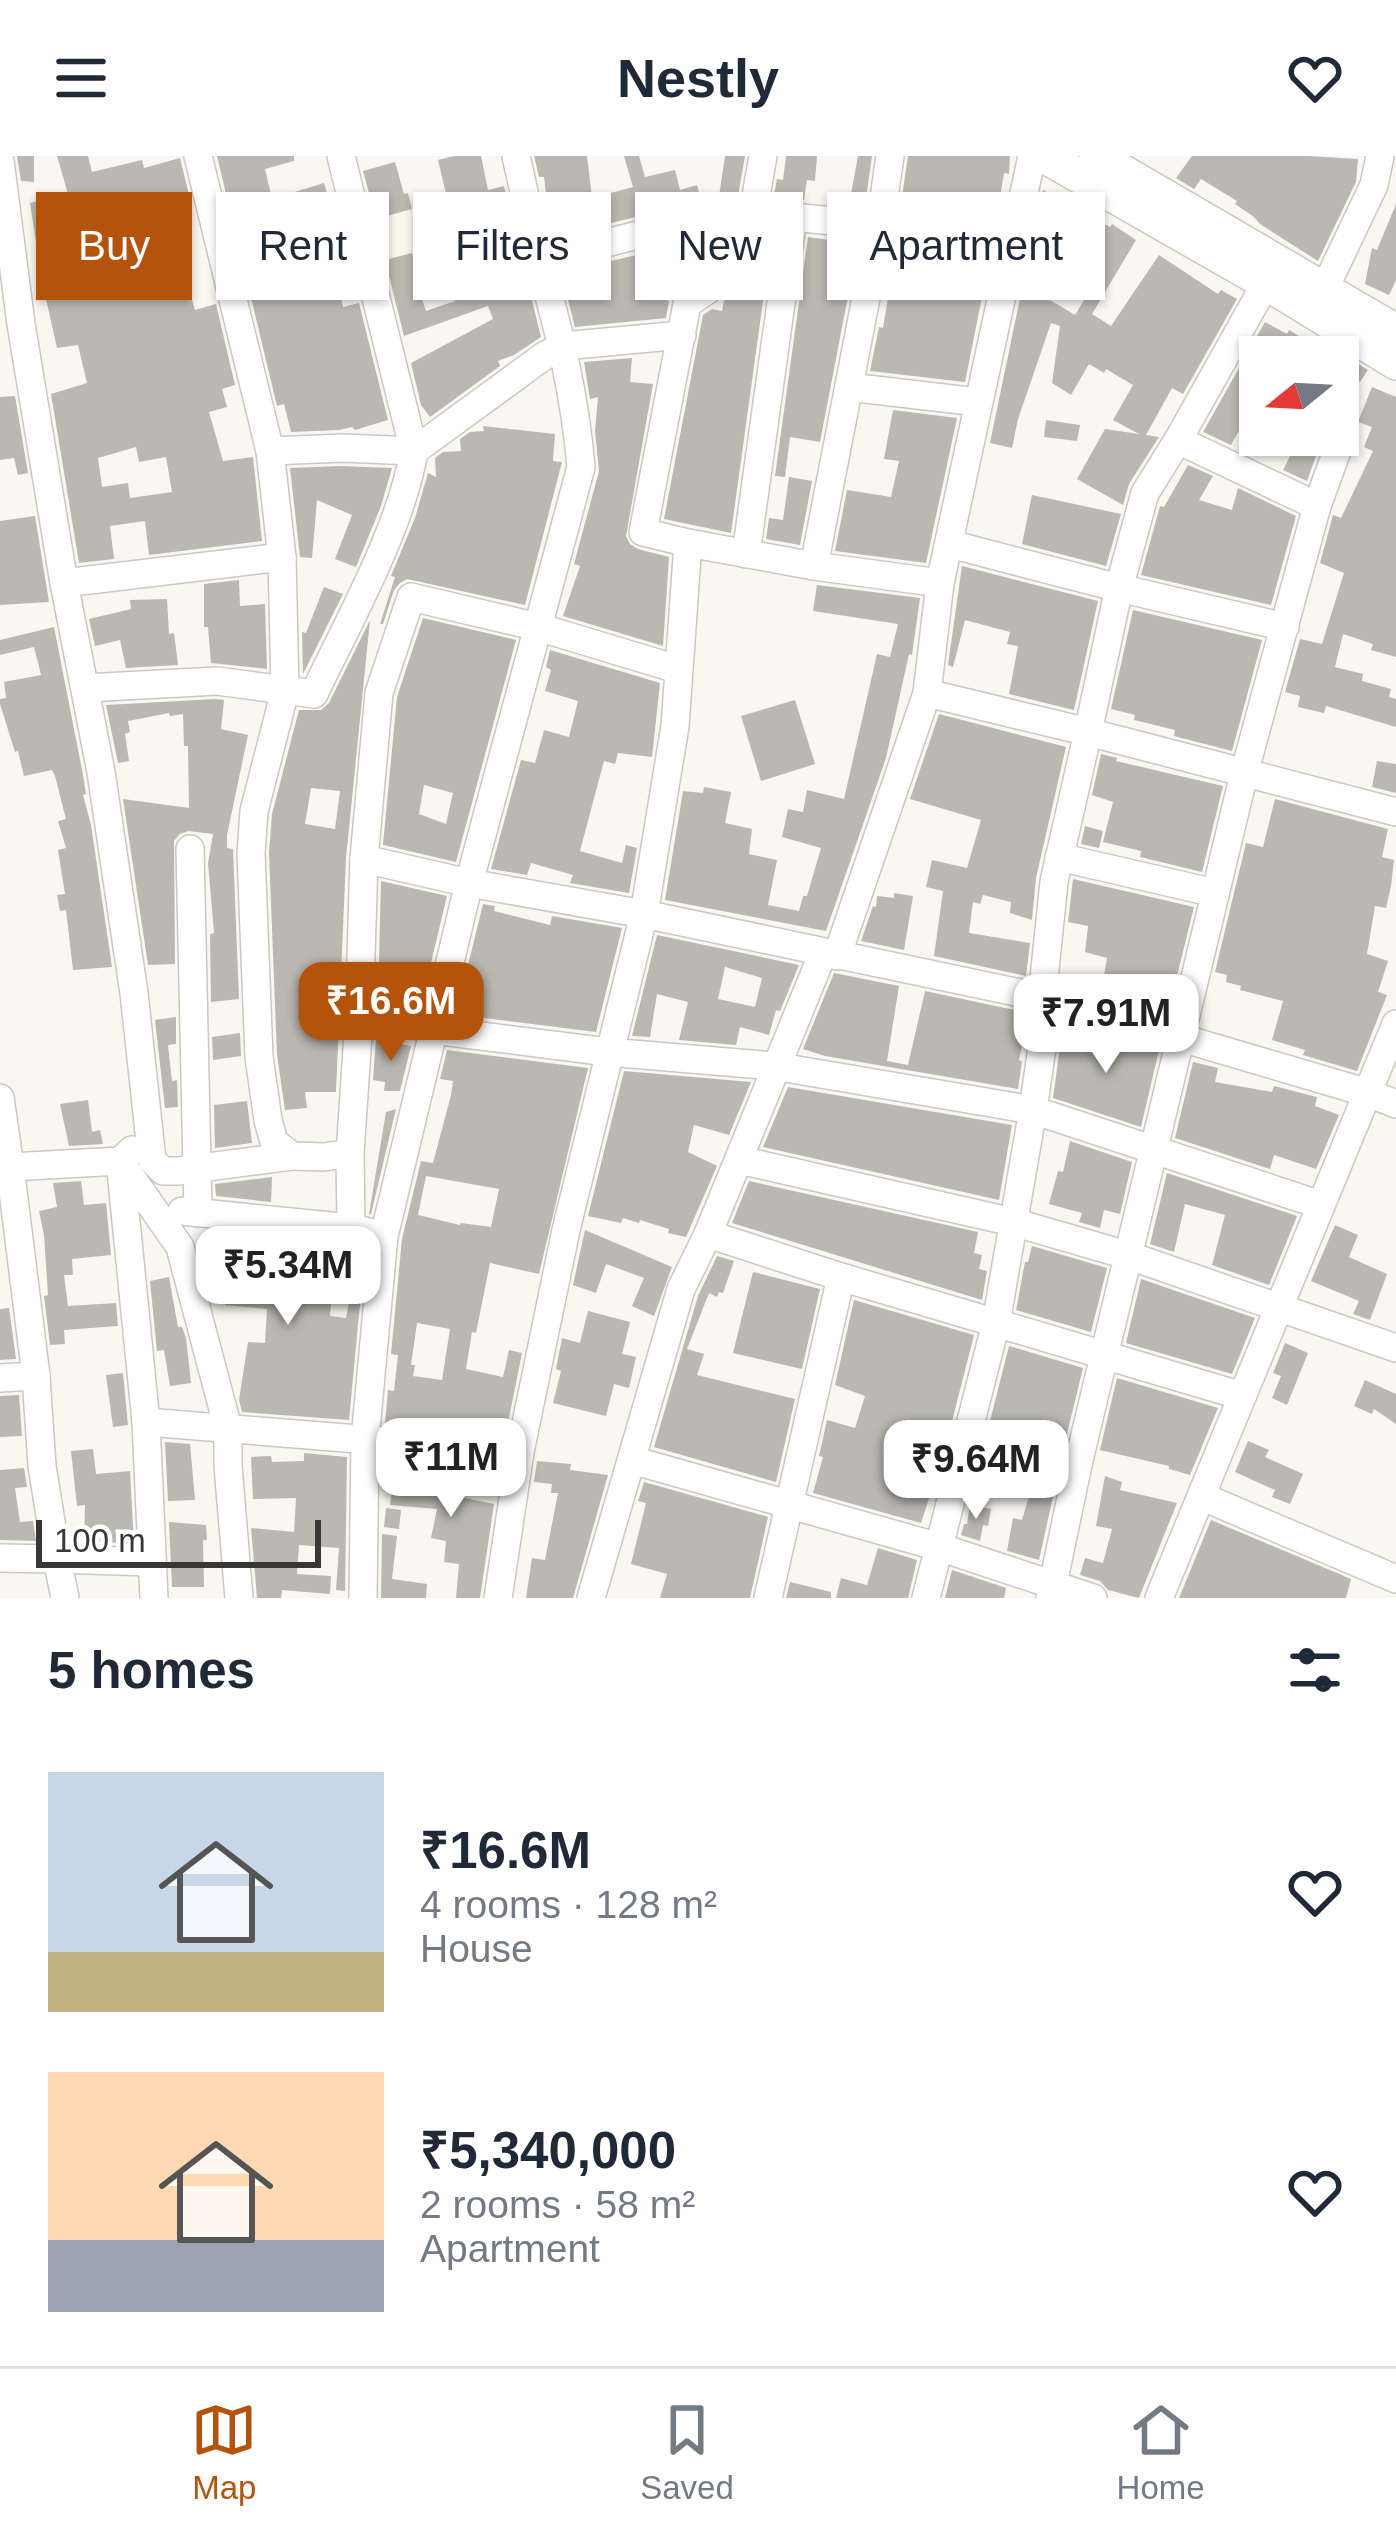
<!DOCTYPE html>
<meta charset="utf-8">
<style>
body{margin:0;font-family:Helvetica,sans-serif;background:#f2f2f3;color:#1f2937;height:100vh;display:flex;flex-direction:column;font-size:45px;white-space:nowrap}
*{box-sizing:border-box;margin:0}
p{font-size:39px;color:#747a83}
.icon{flex:none;width:66px;height:66px;fill:none;stroke:currentColor;stroke-width:2;stroke-linecap:round;stroke-linejoin:round}
.map{position:relative;height:1442px;overflow:hidden}
.panel{display:flex;flex-direction:column;background:#fff;flex:1}
.panel>*{flex:none}
.guide{position:absolute;left:36px;top:36px;width:1326px;height:108px;display:flex;gap:24px}
.needle{width:78px;rotate:252deg}
.buttons{position:absolute;left:1239px;top:180px;display:grid;gap:24px}
.buttons a{display:grid;place-items:center;width:120px;height:120px;border-radius:0px;background:#fff;box-shadow:0 3px 9px #0004;font-size:60px}
.scale{position:absolute;left:36px;bottom:30px;width:285px;box-sizing:border-box;padding-left:12px;border:6px solid #383735;border-top:0;font-size:33px;line-height:42px;white-space:nowrap;color:#383735;-webkit-text-stroke:9px #fff;paint-order:stroke}
.price{position:absolute;translate:-50% -102px;padding:0 27px;border-radius:24px;background:#fff;color:#222;font-size:39px;line-height:78px;filter:drop-shadow(0 3px 6px #0008)}
.price::after{content:'';position:absolute;left:50%;top:72px;width:36px;height:27px;margin-left:-18px;background:inherit;clip-path:polygon(0 0,100% 0,50% 100%)}
.price.current{background:#b45309;color:#fff}
ul{padding:0;list-style:none}
li{display:flex;align-items:center;gap:36px;height:300px;padding:0 48px}
li span{display:grid;place-items:center;flex:none;width:336px;height:240px;border-radius:0px;color:#555}
li>.icon{margin-inline-start:auto}
span .icon{width:144px;height:144px;fill:#fffc;stroke-width:1}
li b{font-size:51px}
h2{display:flex;justify-content:space-between;align-items:center;height:144px;padding:0 48px;font-size:51px}
.chip{padding:0 42px;border-radius:0px;background:#fff;box-shadow:0 3px 9px #0004;font-size:42px;line-height:108px}
.chip.current{background:#b45309;color:#fff}
header{display:flex;justify-content:space-between;align-items:center;height:156px;padding:0 48px;background:#fff;font-size:54px;font-weight:700}
.tab-bar{display:flex;justify-content:space-around;align-items:center;height:168px;border-top:3px solid #e0e1e3;background:#fff;font-size:33px;color:#747a83}
.tab-bar a{display:grid;justify-items:center;gap:6px}
.tab-bar .current{color:#b45309}
.map>svg:first-child{display:block}
.building{fill:#bbb8b2;fill-rule:evenodd}
.lines{fill:none;stroke-linecap:round;stroke-linejoin:round}
.minor-casing{stroke:#cbc8c2;stroke-width:30}
.major-casing{stroke:#cbc8c2;stroke-width:36}
.minor{stroke:#fff;stroke-width:27}
.major{stroke:#fff;stroke-width:33}
</style>
<header><svg class="icon" aria-label="menu" viewBox="0 0 24 24"><path d="M4 6h16M4 12h16M4 18h16"/></svg>Nestly<svg class="icon" aria-label="heart" viewBox="0 0 24 24"><path d="M12 20l-8-8c-3-5 5-10 8-4 3-6 11-1 8 4z"/></svg></header>
<div class="map">
<svg width="1396" height="1442" viewBox="0 0 1396 1442">
<rect width="100%" height="100%" fill="#faf6f0"/>
<!-- building -->
<g class="building">
<path d="M17,0h17v26l-13,-1z"/>
<path d="M57,0h31l4,16 50,-12 2,8 36,-10 12,49 -25,6 28,97 21,-6 19,81 -13,4 5,18 -18,5 14,49 30,-4 9,84 -113,14 -4,-34 -35,5 4,33 -35,4 -28,-169 36,-11 -9,-38 -21,3 -15,-67 -12,-78 38,-9zM136,291l3,15 27,-5 6,35 -42,6 -2,-15 -26,4 -4,-29z"/>
<path d="M217,0h77v5l-29,8 7,30 52,-16 9,30 -13,4 13,42h-2l12,48 16,-4 29,117 -33,10 -3,-3 -13,3 -48,2 -7,-28 -7,2z"/>
<path d="M454,0h27l7,34 16,-4 37,151 -27,18 -16,6 2,5 -70,51 -9,-12 -10,-42 82,-44 -5,-13 -84,30 -19,-76 27,-7 1,4 45,-12 -20,-85zM443,110l12,35 -29,10 -12,-37z"/>
<path d="M534,0h53l5,42 41,-11 -9,-31h15l6,21 30,-7 5,20 17,-5 5,19 -21,2 -111,27 -6,-25 -16,2 -4,-33h-5z"/>
<path d="M725,0h20l-8,46 -19,1z"/>
<path d="M786,0h31l-2,25 -8,-1 -3,20h-31l4,-21 6,1z"/>
<path d="M858,0h14l-7,50 -16,-1z"/>
<path d="M908,0h102l-1,18 -5,-1 -8,49 -96,-12z"/>
<path d="M1192,0h116l50,3 -2,23 -38,79 -58,-37 -7,-8 -18,-12 2,-3 -36,-22 -7,10 -18,-11z"/>
<path d="M395,6l9,32 4,-1 4,16 -36,10 -13,-48z"/>
<path d="M1043,34l67,37 2,-3 24,16 -44,74 19,12 48,-71 59,39 3,-4 16,9 -54,95 -11,-6 -26,47 13,2 -30,47 -6,21 -46,-26 28,-50 34,5 -26,-14 20,-35 -27,-16 -2,4 -15,-9 -18,31 -19,-12 8,-57 -9,-3 -33,96 -6,29 -22,-5 35,-169 13,-22 -8,-4zM1070,111l25,15 -20,33 -25,-15z"/>
<path d="M1396,48v76l-7,15 -24,-11 7,-36 5,2z"/>
<path d="M767,80h5l-41,297 -67,-14 39,-204 9,-6 10,2 2,-10 17,-14 2,3 1,-6 18,-22z"/>
<path d="M808,81l50,7 -38,198 -30,-5 -5,40 -10,-1z"/>
<path d="M699,84l5,19 20,-9 1,2 -52,43 -10,4 6,2 -3,17 -91,9 -14,-54z"/>
<path d="M894,90l96,11 -25,125 -95,-11 9,-44 4,1 5,-30 -3,-1z"/>
<path d="M1265,166l22,12 2,-4 44,27h-73v11l-14,25 11,6 -26,46 -28,-13z"/>
<path d="M1340,197l28,17 -8,12 -22,-15z"/>
<path d="M632,202l-2,24 23,2 -27,152 4,8 8,5 31,8 -6,89 -100,-30 17,-50 -6,-2 25,-93 -4,-40 3,-34 -8,2 -6,-37z"/>
<path d="M1372,231l24,10v260l-25,-7 2,-6 -30,-10 -8,33 28,7 -1,7 29,8 -2,8 7,2v28l-70,-21 -2,7 -26,-6 2,-11 -15,-4 15,-53 22,5 22,-71 -24,-10 13,-48 8,3 32,-67 -9,-4 8,-20 -14,-5z"/>
<path d="M15,240l13,77 -10,2 -4,-17 -14,2v-63z"/>
<path d="M893,254l64,8 -31,145 -91,-12 12,-61 44,7 8,-36 -15,-2z"/>
<path d="M1046,264l34,5 -3,16 -33,-4z"/>
<path d="M483,270l72,8 -2,27 9,1 -37,143 -118,-26 -7,4 -6,7 -11,34h-3l15,-47 -4,-1 24,-58 13,-45 8,4 -1,-19 8,-6 18,-1 -1,-12 10,-7 14,-1z"/>
<path d="M1284,279h16l20,10 -13,36 -24,-11 7,-14 -13,-6z"/>
<path d="M1188,309l25,11 -14,24 33,10 6,-22 58,28 -25,89 -130,-30 19,-69 4,1z"/>
<path d="M341,310l51,2 -11,38 -25,61 -21,-8 17,-44 -35,-15 -5,58 -12,-1 -10,-89z"/>
<path d="M789,321l23,4 -12,64 -34,-6 3,-21 14,2z"/>
<path d="M1032,339l89,19 -15,52 -84,-22z"/>
<path d="M35,360l14,86 -49,3v-84z"/>
<path d="M962,410l136,35 -24,109 -65,-16 9,-48 -11,-2 3,-12 -45,-12 -12,47 -5,-2z"/>
<path d="M239,424l1,26 25,-2 2,65 -56,-6 -3,-36h-4v-43z"/>
<path d="M817,429l103,13 -8,57 -3,-1 -23,104 -60,173 -161,-31 18,-109 20,2 1,-6 27,5 -6,31 27,6 -3,25 28,6 -9,45 31,6 4,-15h4l14,-48 -39,-11 6,-28 15,3 4,-22 37,9 33,-145 13,3 8,-33 -85,-13z"/>
<path d="M324,431l19,7 -40,80 -1,-42 4,1z"/>
<path d="M167,443l2,35 5,-1 4,32 -52,3 -6,-28 -25,6 -6,-27 42,-10 -1,-9z"/>
<path d="M1133,454l129,30 -30,111 -58,-15 1,-6 -41,-10 1,-5 -24,-6z"/>
<path d="M423,462l93,22 -60,222 -73,-17 14,-148zM424,629l29,8 -7,31 -27,-10z"/>
<path d="M370,464l-24,238 -10,234h-31l2,16 -22,2 -8,-55 -8,-202 3,-39 27,-104h22l8,-7zM311,632l29,3 -5,38 -30,-5z"/>
<path d="M54,471l29,148 3,19 -3,1 8,30 21,142 -39,3 -7,-60 -6,1 -3,-16 8,-1 -7,-44 8,-2 -8,-27 8,-2 -11,-43 -3,-6 -28,6 -6,-25 -3,1 -15,-48v-5l6,-1 -2,-16 37,-7 -7,-28 -34,8v-15z"/>
<path d="M550,494l110,33 -8,74 -34,-4 -3,11 -11,-3 -24,90 42,12 4,-18 11,3 -8,45 -59,-10 3,-8 -42,-12 -4,12 -36,-6 30,-109 14,3 9,-33 25,7 9,-36 -33,-10 6,-21 -5,-3z"/>
<path d="M216,543l8,1 -3,29 27,6 -21,100v13l6,1 6,150 -28,3 -1,-68 4,-1 -6,-70 5,-29 -25,-3 -8,3 -6,7 1,123 -27,1 -25,-166 66,9 -1,-62h-4l-1,-32 -13,2 -1,-3 -41,8 2,11 -5,2 4,27 -11,2 -12,-58z"/>
<path d="M795,544l20,64 -54,17 -20,-65z"/>
<path d="M939,558l127,33 -30,131 -4,42 -22,-7 1,-11 -28,-7 -3,9 -7,-2 -4,31 61,10 -4,33 -92,-20 9,-65 -17,-4 6,-27 35,8 14,-48 -71,-21z"/>
<path d="M1101,598l16,4 -1,3 107,25 -21,86 -62,-15 1,-6 -38,-9 10,-40 -21,-7z"/>
<path d="M1377,605l19,3v29l-24,-6z"/>
<path d="M1275,643l113,30 -6,28 12,3 -3,26 -5,22 -11,-2 -8,48 21,7 -10,31 9,3 -30,76 -54,-16 2,-5 -33,-10 11,-39 -43,-11 1,-4 -15,-4 1,-7 -12,-3 31,-129 17,4z"/>
<path d="M1085,670l18,5 -4,17 -18,-4z"/>
<path d="M1073,723l121,28 -24,97 -44,-13 -1,6 -24,-5 6,-34 -22,-6 3,-26 -20,-4z"/>
<path d="M381,725l66,15 -28,117 -41,-11z"/>
<path d="M894,737l19,3 -9,54 -43,-9 12,-35 3,1 1,-11 17,2z"/>
<path d="M483,748l12,2 -1,5 56,14 2,-9 70,12 -26,104 -120,-15 3,-14 -19,-5z"/>
<path d="M657,779l142,30 -19,46 -4,-1 -7,25 -29,-8 -4,18 -57,-5 9,-38 -31,-8 -7,43 -18,-1zM725,811l37,11 -7,29 -37,-8z"/>
<path d="M834,817l65,13 -12,75 21,4 17,-74 104,22 -10,47 3,1 -4,28 -193,-33 -22,-7z"/>
<path d="M176,861v27l-8,1 4,36 5,-1 1,27 -13,1 -10,-88z"/>
<path d="M1062,876l44,7 2,-4 51,15 -18,77 -88,-29z"/>
<path d="M240,877l1,23 -28,4 -1,-23z"/>
<path d="M376,883l35,7 -11,45h-16l1,-9 -12,-2z"/>
<path d="M447,894l141,18 -49,206 -49,-11 -14,70 -4,-1 -6,37 37,8 6,-27 13,3 -16,80 -121,-10 3,-33 6,1 4,-36 -7,-1 11,-115 19,-78 12,2 18,-68 2,-14 -13,-2zM426,1020l73,13 -8,38 -30,-4 -1,2 -42,-10zM417,1167l33,6 -8,51 -29,-4 2,-11h-4z"/>
<path d="M1193,906l25,6 -3,14 57,10 2,-6 43,11 -2,9 24,9 -23,54 -42,-14 -4,14 -95,-31z"/>
<path d="M624,915l127,11 -22,53 -35,-10 -6,27 29,14 -31,71 -18,-4 1,-4 -29,-9 -1,3 -16,-5 -2,5 -33,-7z"/>
<path d="M788,931l224,38 -13,75 -236,-53z"/>
<path d="M88,944l4,32 8,-2 3,14 -34,2 -9,-42z"/>
<path d="M247,945l5,42 -37,5 -1,-43z"/>
<path d="M396,953l-25,105h-2l17,-102z"/>
<path d="M1070,985l62,21 -12,52 -16,-4 -4,18 -21,-6 3,-9 -33,-9 9,-33 5,1z"/>
<path d="M1167,1017l130,43 -28,69 -57,-20 13,-50 -40,-11 -11,48 -24,-8z"/>
<path d="M272,1021l-1,25 -55,-6 -1,-12z"/>
<path d="M81,1025l3,24 22,-2 5,52 -39,4 1,16h-9l4,31 48,-3 2,23 -54,4 1,14 -15,1 -6,-49 4,-1 -4,-60 -5,-24 18,-4 -4,-24z"/>
<path d="M749,1025l229,51 -4,21 8,2 -3,14 8,2 -5,29 -250,-77z"/>
<path d="M1335,1069l23,10 -9,22 38,17 -17,46 -17,-6 6,-13 -48,-20z"/>
<path d="M585,1074l87,37 -18,49 -22,-10 12,-28 -38,-14 -10,29 -23,-8z"/>
<path d="M204,1075l99,10 -4,17 4,1 -1,19 31,3 -3,35 16,2 7,-36 9,1 -13,137 -107,-8 -3,-12 9,-58 17,1 2,-34 -42,-4 3,-33 -23,-2 -4,-12z"/>
<path d="M1032,1090l75,22 -16,64 -75,-22 9,-48h3z"/>
<path d="M717,1100l17,5 -11,32 -4,-1 -2,5 -8,-4 -22,56 17,5 -7,21 98,24 -19,83 -122,-35 44,-151z"/>
<path d="M753,1116l67,17 -18,80 -69,-16z"/>
<path d="M169,1121l9,50h4l4,11 5,45 -21,3 -6,-36 -7,1 -7,-70z"/>
<path d="M1141,1123l114,39 -23,56 -106,-31z"/>
<path d="M854,1144l120,35 -41,161 -3,-1 -9,28 -108,-30 10,-36 -4,-1 8,-36 28,8 10,-32 -30,-11z"/>
<path d="M9,1152l7,51 -16,1v-51z"/>
<path d="M588,1155l42,11 -8,32 14,3 -7,31 -15,-4 -8,32 -53,-13 8,-32 -5,-2 6,-31 18,5z"/>
<path d="M1285,1187l23,10 -21,52 -15,-7 9,-22 -8,-3z"/>
<path d="M1009,1190l74,22 -17,70 -76,-17z"/>
<path d="M123,1217l5,52 -15,2 -7,-52z"/>
<path d="M1117,1222l101,30 -28,67 -21,-6v-3l-69,-16z"/>
<path d="M1365,1224l31,14v30l-22,-15 -2,5 -18,-8z"/>
<path d="M19,1239l3,41 -22,1v-41z"/>
<path d="M1248,1285l21,9 -4,7 38,17 -13,30 -18,-7 3,-7 -40,-18z"/>
<path d="M165,1286l25,2 5,56 -27,1z"/>
<path d="M93,1293l3,25 34,-3 4,72 -50,-1 1,-37 -8,1 -6,-55z"/>
<path d="M304,1297l43,4 -2,134 -9,-1 3,-42 -40,-3 -2,29 34,2 -1,18 -48,-4 -1,8h-24l-6,-70 43,4 2,-34 -43,1 -2,-42 20,-1 1,6 32,-1z"/>
<path d="M395,1304l104,8 -1,10 -79,-9 -3,19 78,16 -14,94h-24l3,-34 -15,-2 2,-21 -15,-3 6,-29 -47,-4z"/>
<path d="M537,1305l34,3 -1,6 38,5 -35,123h-47l6,-40 13,2 13,-67h-7l1,-9 -18,-2z"/>
<path d="M24,1312l3,19 -12,1 5,34 13,-1 3,20 -36,-1v-70z"/>
<path d="M1037,1313l21,5 -19,86 -32,-9 6,-33 9,2z"/>
<path d="M1105,1320l17,6 -2,8 57,13 -38,95 -31,-8 -8,-9 -20,-6 5,-17 18,5 9,-34 -16,-3z"/>
<path d="M644,1326l124,35 -18,81h-90l7,-24 -36,-10 15,-61 -8,-2z"/>
<path d="M970,1349l21,4 -3,17 -5,-1 -3,16 -19,-6 3,-11h3z"/>
<path d="M386,1352l15,2 -2,19 -15,-2z"/>
<path d="M1211,1364l140,59 -5,19h-167z"/>
<path d="M169,1366l37,3 1,15h-4l1,47h-32z"/>
<path d="M382,1378l15,2 -5,43 35,5 -1,14h-45z"/>
<path d="M878,1392l39,12 -9,38h-72l5,-20 26,7z"/>
<path d="M952,1414l54,18 -2,10h-59z"/>
<path d="M790,1426l41,10v6h-45z"/>
</g>
<g class="lines">
<defs>
<g id="minor">
<path d="M198,0l72,295 12,106 3,134 -31,120 -3,42 8,204 9,63 6,22 18,14 32,1 26,-4"/>
<path d="M516,0l23,104 146,-37 108,-6 87,9 10,-70"/>
<path d="M0,5l21,163 43,259 37,189 33,221 18,167 11,11h15l114,-15"/>
<path d="M1012,86l-132,-16 -66,340 126,17 92,-427"/>
<path d="M1266,127l-88,157 -33,53 -26,95 -31,144 308,80"/>
<path d="M1324,134l50,-105 6,-29"/>
<path d="M849,231l129,15"/>
<path d="M1178,284l139,66"/>
<path d="M270,295l73,-3 71,3 130,-95 19,-10 119,-11"/>
<path d="M688,387l-45,-11 44,-228 35,-24 23,-22 18,-102"/>
<path d="M950,388l169,44 166,39"/>
<path d="M746,398l47,-337"/>
<path d="M64,427l218,-26"/>
<path d="M85,532l132,-7 97,13c34,-72 87,-165 100,-243l-73,-295"/>
<path d="M927,537l161,39 -34,150 -12,116"/>
<path d="M190,693l8,364"/>
<path d="M1059,701l156,36"/>
<path d="M364,703l105,24 175,31 31,-188 13,-183 126,23"/>
<path d="M823,797l-115,281 133,43"/>
<path d="M837,800l90,-263 13,-110"/>
<path d="M1049,843l319,94 28,11"/>
<path d="M433,874l175,22 166,14 259,44 288,95"/>
<path d="M0,942l10,69"/>
<path d="M739,1004l274,62 117,34 266,92"/>
<path d="M120,1005l26,261 374,30 46,-222 78,-316 405,85 -16,111 -37,213 -155,-46 -73,321"/>
<path d="M122,1008l58,83 48,181v38l11,132"/>
<path d="M182,1055l169,17 18,4"/>
<path d="M351,1072l-1,-75 9,-133 5,-161 15,-166 32,-96 127,30 139,42"/>
<path d="M36,1220l6,90 15,93 94,3"/>
<path d="M0,1222l36,-2 -26,-209 110,-6 12,-11"/>
<path d="M146,1266l8,176"/>
<path d="M969,1279l110,25"/>
<path d="M632,1304l307,87 154,51"/>
<path d="M1203,1341l193,82"/>
<path d="M0,1402l57,1 8,39"/>
<path d="M363,1442l2,-159 19,-203 85,-353 112,-416c-6,-71 -22,-138 -42,-207"/>
<path d="M498,1442l22,-146"/>
<path d="M591,1442l90,-309 27,-55"/>
<path d="M926,1442l70,-275 246,73"/>
<path d="M1050,1442l29,-138 165,-686 73,-268 20,-55"/>
<path d="M1159,1442l237,-574"/>
</g>
<g id="major">
<path d="M1044,0l222,127 130,80"/>
<path d="M1096,0l300,175"/>
</g>
</defs>
<!-- minor casing -->
<use href="#minor" class="minor-casing"/>
<!-- major casing -->
<use href="#major" class="major-casing"/>
<!-- minor -->
<use href="#minor" class="minor"/>
<!-- major -->
<use href="#major" class="major"/>
</g>
</svg>
<div class="buttons">
<a><svg class="needle" viewBox="-14 -14 28 28"><path d="M0-13l5 13h-10z" fill="#e53935"/><path d="M0 13l5-13h-10z" fill="#747a83"/></svg></a>
</div>
<div class="scale">100 m</div>
<b class="price current" style="left:391px;top:908px">₹16.6M</b>
<b class="price" style="left:1106px;top:920px">₹7.91M</b>
<b class="price" style="left:288px;top:1172px">₹5.34M</b>
<b class="price" style="left:451px;top:1364px">₹11M</b>
<b class="price" style="left:976px;top:1366px">₹9.64M</b>
<div class="guide">
<a class="chip current">Buy</a>
<a class="chip">Rent</a>
<a class="chip">Filters</a>
<a class="chip">New</a>
<a class="chip">Apartment</a>
</div>
</div>
<section class="panel">
<h2>5 homes<svg class="icon" aria-label="filters" viewBox="0 0 24 24"><path d="M4 7h16M4 17h16"/><circle cx="9" cy="7" r="2"/><circle cx="15" cy="17" r="2"/></svg></h2>
<ul>
<li><span style="background:linear-gradient(#c9d6e8 75%,#c2b280 0)"><svg class="icon" aria-label="home" viewBox="0 0 24 24"><path d="M3 11l9-7 9 7M6 9v11h12V9"/></svg></span><div><b>₹16.6M</b><p>4 rooms · 128 m²</p><p>House</p></div><svg class="icon" aria-label="heart" viewBox="0 0 24 24"><path d="M12 20l-8-8c-3-5 5-10 8-4 3-6 11-1 8 4z"/></svg></li>
<li><span style="background:linear-gradient(#ffd9b3 70%,#9aa5b1 0)"><svg class="icon" aria-label="home" viewBox="0 0 24 24"><path d="M3 11l9-7 9 7M6 9v11h12V9"/></svg></span><div><b>₹5,340,000</b><p>2 rooms · 58 m²</p><p>Apartment</p></div><svg class="icon" aria-label="heart" viewBox="0 0 24 24"><path d="M12 20l-8-8c-3-5 5-10 8-4 3-6 11-1 8 4z"/></svg></li>
</ul>
</section>
<nav class="tab-bar">
<a class="current"><svg class="icon" aria-label="map" viewBox="0 0 24 24"><path d="M3 6l6-2 6 2 6-2v14l-6 2-6-2-6 2zM9 4v14M15 6v14"/></svg>Map</a>
<a><svg class="icon" aria-label="saved" viewBox="0 0 24 24"><path d="M7 4h10v16l-5-4-5 4z"/></svg>Saved</a>
<a><svg class="icon" aria-label="home" viewBox="0 0 24 24"><path d="M3 11l9-7 9 7M6 9v11h12V9"/></svg>Home</a>
</nav>
